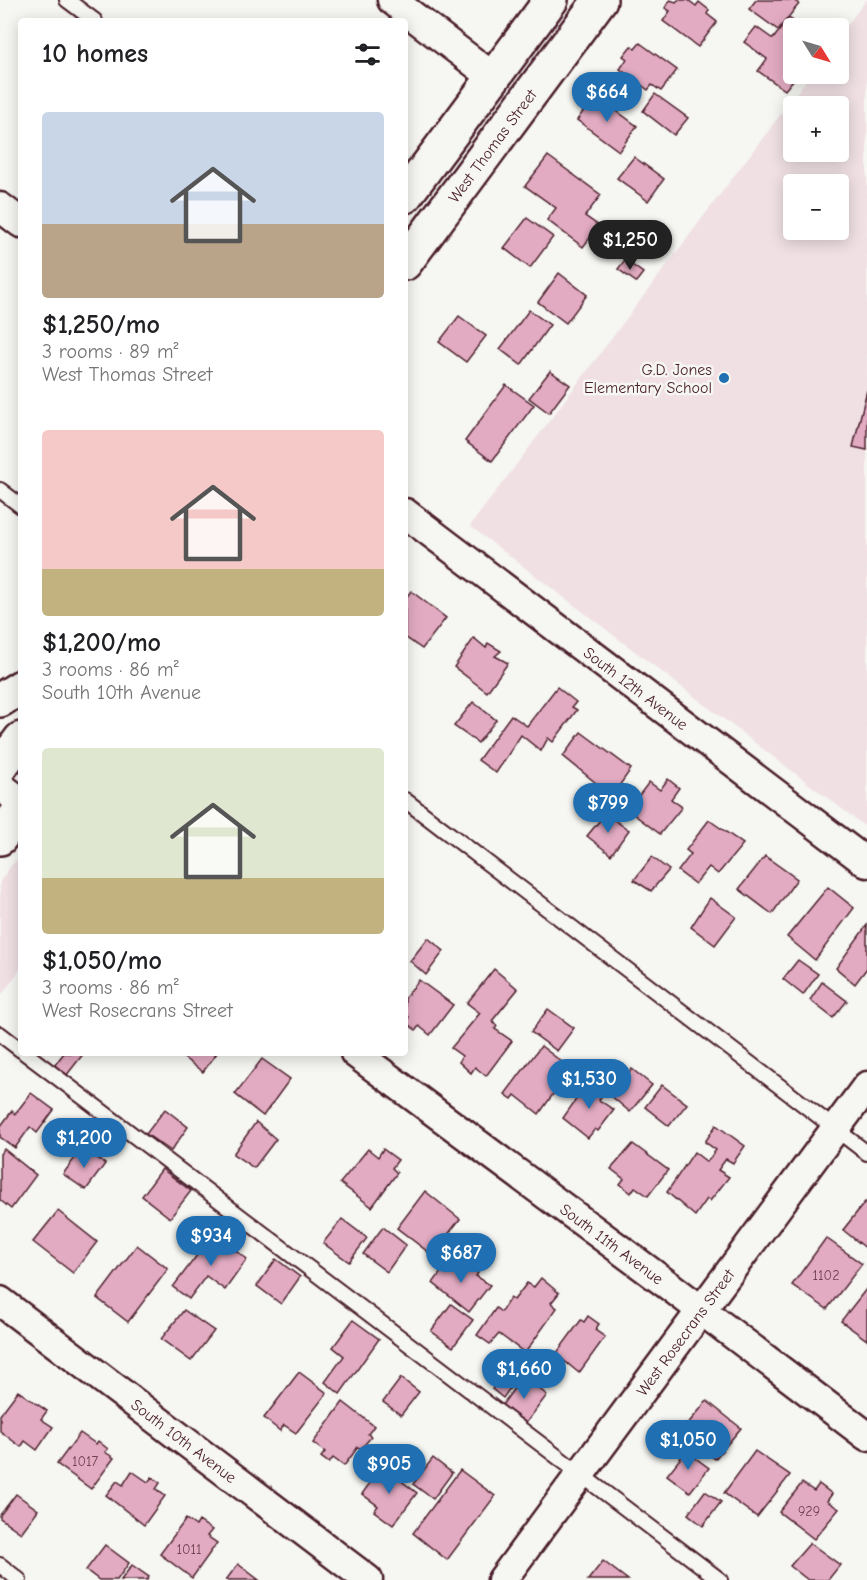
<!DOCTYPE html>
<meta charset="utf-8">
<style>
body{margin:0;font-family:"Comic Neue",sans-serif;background:#f6f6f6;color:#202124;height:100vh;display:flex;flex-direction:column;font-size:22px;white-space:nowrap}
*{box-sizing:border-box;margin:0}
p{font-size:20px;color:#757577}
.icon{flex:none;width:33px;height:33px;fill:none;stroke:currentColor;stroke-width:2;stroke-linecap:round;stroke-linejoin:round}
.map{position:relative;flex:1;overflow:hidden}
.drawer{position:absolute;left:18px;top:18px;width:390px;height:1038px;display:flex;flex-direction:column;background:#fff;border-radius:6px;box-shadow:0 3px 15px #0003}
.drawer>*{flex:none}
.needle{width:39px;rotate:127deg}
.tools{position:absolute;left:783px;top:18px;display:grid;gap:12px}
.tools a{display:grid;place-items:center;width:66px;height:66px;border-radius:6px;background:#fff;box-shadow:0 3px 15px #0003;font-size:30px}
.price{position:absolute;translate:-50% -51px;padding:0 14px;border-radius:21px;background:#1f6fb2;color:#fff;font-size:20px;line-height:39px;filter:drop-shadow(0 2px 3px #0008)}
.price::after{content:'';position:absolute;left:50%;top:36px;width:18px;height:14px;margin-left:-9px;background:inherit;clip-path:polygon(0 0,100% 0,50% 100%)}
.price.active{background:#222;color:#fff}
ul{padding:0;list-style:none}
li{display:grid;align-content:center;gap:12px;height:318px;padding:0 24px}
li span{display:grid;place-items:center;height:186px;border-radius:6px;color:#555}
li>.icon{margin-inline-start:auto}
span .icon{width:108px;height:108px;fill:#fffc;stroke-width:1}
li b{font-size:26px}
h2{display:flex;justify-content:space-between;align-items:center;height:72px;padding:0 24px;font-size:26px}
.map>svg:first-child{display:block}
.built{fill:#f0e0e4;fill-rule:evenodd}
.building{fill:#e2abc2;stroke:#4a1f2b;stroke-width:1.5}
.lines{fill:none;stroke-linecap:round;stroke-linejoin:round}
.lane-casing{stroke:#4a1f2b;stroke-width:18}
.street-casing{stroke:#4a1f2b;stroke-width:33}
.secondary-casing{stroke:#4a1f2b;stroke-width:38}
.lane{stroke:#f6f6f2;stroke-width:14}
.street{stroke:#f6f6f2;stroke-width:28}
.secondary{stroke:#f6f6f2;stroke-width:33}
.poi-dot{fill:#1f6fb2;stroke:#f6f6f2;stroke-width:2}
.labels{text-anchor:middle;stroke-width:5;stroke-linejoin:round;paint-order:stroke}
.number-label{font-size:14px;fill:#704251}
.street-label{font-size:16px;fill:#4a1f2b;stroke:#f6f6f2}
.poi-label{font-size:16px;fill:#4a1f2b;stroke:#f6f6f2;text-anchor:end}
</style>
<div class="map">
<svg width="867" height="1580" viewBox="0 0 867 1580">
<rect width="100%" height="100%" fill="#f6f6f2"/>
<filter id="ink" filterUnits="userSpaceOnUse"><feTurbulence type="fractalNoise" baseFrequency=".0167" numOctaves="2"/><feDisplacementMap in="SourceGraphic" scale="12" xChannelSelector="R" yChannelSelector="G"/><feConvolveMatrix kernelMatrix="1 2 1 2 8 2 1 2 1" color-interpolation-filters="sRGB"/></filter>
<g filter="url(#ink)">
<!-- built -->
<g class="built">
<path d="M866,0h1v828l-397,-302 341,-452h27l1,-38zM794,106h44v46h-44zM794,184h44v46h-44z"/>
<path d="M21,856v112l-21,29v-116l11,-15z"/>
</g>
<!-- building -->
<g class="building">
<path d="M670,0l6,2 2,-2h10l8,6 3,-4 10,8 -2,4 10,8 -19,25 -35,-26 7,-10 -5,-3z"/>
<path d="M756,0h37l6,4 -21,26 -29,-21z"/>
<path d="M789,18l14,10h-9v21l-3,4 3,2v19h4l-13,16 -27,-19 9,-12 -23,-17 12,-15 17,12z"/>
<path d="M640,43l37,27 -16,21 -9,-6 -4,5 -28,-21 7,-10 -4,-3 8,-10 4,3z"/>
<path d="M655,94l33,24 -14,17 -31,-24z"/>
<path d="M595,95l42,31 -18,25 -42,-31z"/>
<path d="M548,156l53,39 -16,21 14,10 -16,21 -36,-27 9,-12 -31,-22z"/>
<path d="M634,157l30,22 -16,22 -31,-23z"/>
<path d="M527,218l26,19 -23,31 -26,-20z"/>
<path d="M625,260l18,13 -7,9 -18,-13z"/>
<path d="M559,273l28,22 -21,28 -28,-21z"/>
<path d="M529,310l21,15 -29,40 -21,-16z"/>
<path d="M459,316l27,20 -20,26 -27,-20z"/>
<path d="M550,371l20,14 -21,28 -20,-15z"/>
<path d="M506,385l28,20 -42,56 -27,-20z"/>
<path d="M867,390v60l-14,-3z"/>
<path d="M411,591l35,27 -24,31 -17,-12v-38z"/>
<path d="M474,638l12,10 2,-5 13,8 -6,5 13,7 -21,29 -33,-25z"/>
<path d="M557,687l19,15 -4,5 5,3 -24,32 -5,-4 -7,13 -20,-16 -25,38 -18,-13 33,-45 16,11z"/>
<path d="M473,702l23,18 -18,23 -24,-17z"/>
<path d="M581,732l50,37 -19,27 -49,-40z"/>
<path d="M668,779l11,9 -8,11 11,8 -22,27 -32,-24 21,-28 11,8z"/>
<path d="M605,814l24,16 -18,25 -24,-19z"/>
<path d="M709,820l34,24 -25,30 -9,-7 -14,17 -17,-13 13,-17 -5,-4z"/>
<path d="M765,856l32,23 -25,35 -33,-25z"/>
<path d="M652,857l17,13 -18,21 -17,-11z"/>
<path d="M828,887l26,21 -39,52 -28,-23z"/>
<path d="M710,898l26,19 -21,28 -24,-18z"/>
<path d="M867,925v43l-12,16 -19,-16z"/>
<path d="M428,938l16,13 -18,24 -16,-14z"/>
<path d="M798,960l20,14 -15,21 -20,-16z"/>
<path d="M494,969l24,20 -26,32 5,5 -2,3 17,12 -26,35 -11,-9 -4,6 -12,-11 3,-6 -11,-8 29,-35 -13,-10z"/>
<path d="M419,980l34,25 -23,30 -11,-9 -3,4 -11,-8 4,-5 -4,-2v-17z"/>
<path d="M822,982l25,19 -14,17 -23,-18z"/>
<path d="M548,1009l26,19 -17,23 -26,-19z"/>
<path d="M541,1046l30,23 -32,45 -24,-19 -3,4 -7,-5z"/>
<path d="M64,1053h20l-18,23 -12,-10z"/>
<path d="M177,1053h40l-14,19z"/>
<path d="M262,1059l28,20 -27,37 -28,-22z"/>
<path d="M617,1066l11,8 4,-5 20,16 -22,27 -19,-16 7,-7 -12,-9z"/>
<path d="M591,1078l15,11 -7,11 15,10 -16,21 -3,-2 -7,9 -25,-20z"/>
<path d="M662,1085l25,19 -18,22 -24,-19z"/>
<path d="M31,1093l23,17 -17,23 -7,-6 -15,21 -15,-11v-10l12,-16 3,3z"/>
<path d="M165,1109l23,18 -17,24 -25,-17z"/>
<path d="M256,1122l20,17 -22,29 -21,-14z"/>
<path d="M716,1125l29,21 -12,17 -7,-4 -8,11 11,7 -19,24 -3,-2 -12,17 -28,-24 27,-40 13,10 9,-12 -11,-8z"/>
<path d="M633,1144l35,26 -20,26 -13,-9 -4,6 -11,-9 4,-5 -13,-10z"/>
<path d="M83,1147l22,17 -19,26 -23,-16z"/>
<path d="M4,1149l32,26 -25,34 -11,-9v-46z"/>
<path d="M368,1149l10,8 5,-8 15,11 -6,8 5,5 -25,34 -32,-24z"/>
<path d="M162,1169l29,22 -21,27 -28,-22z"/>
<path d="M425,1191l35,28 -28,36 -35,-27z"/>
<path d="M865,1202l2,1v46l-24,-19z"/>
<path d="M58,1211l39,31 -24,31 -40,-31z"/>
<path d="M342,1219l25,19 -18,24 -26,-19z"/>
<path d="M383,1227l23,18 -19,27 -24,-18z"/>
<path d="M213,1234l34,25 -22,31 -19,-14 -17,23 -16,-12z"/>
<path d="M826,1238l36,26 -35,45 -35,-24z"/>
<path d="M137,1245l31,24 -40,53 -31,-24z"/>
<path d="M452,1257l15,11 2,-2 9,7 -2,3 14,9 -21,27 -36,-29z"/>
<path d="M276,1259l24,18 -19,27 -24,-18z"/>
<path d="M541,1278l18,15 -8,10 6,5 -32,45 -26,-19 -9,10 -13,-9 19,-27 5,4 9,-14 4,2 13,-17 7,4z"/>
<path d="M867,1288v52l-26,-19z"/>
<path d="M451,1304l22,16 -20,27 -22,-16z"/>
<path d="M184,1310l30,21 -23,30 -30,-22z"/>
<path d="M588,1316l11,8 -4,6 10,7 -26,36 -23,-19 25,-34 3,2z"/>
<path d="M353,1320l26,19 -39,55 -15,-12 19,-26 -11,-9z"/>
<path d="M299,1372l28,21 -31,40 -12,-8 -4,6 -16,-13z"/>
<path d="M504,1372l11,9 -12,17 -11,-9z"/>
<path d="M523,1376l24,19 -21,28 -24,-18z"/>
<path d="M401,1378l18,14 -18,23 -18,-13z"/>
<path d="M18,1391l29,20 -6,8 12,8 -16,23 -12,-9 -4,6 -21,-16v-16z"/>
<path d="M707,1401l34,27 -26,31 -28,-20 7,-7 -8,-6z"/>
<path d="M343,1402l31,24 -6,8 3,3 -10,12 -3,-2 -14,19 -11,-8 -4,5 -8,-6 4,-5 -12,-9z"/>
<path d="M80,1433l16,11 2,-3 10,8 -3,3 9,6 -23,31 -34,-25z"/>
<path d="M686,1451l23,17 -19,24 -23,-17z"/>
<path d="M755,1451l35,24 -33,42 -33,-24z"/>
<path d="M433,1458l19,15 -19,26 -20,-15z"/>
<path d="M382,1466l35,27 -24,32 -19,-14 4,-5 -16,-12z"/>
<path d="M460,1470l35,26 -48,64 -34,-27z"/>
<path d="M132,1471l16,11 4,-5 8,6 -4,6 9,7 -21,29 -38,-30 11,-14 6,4z"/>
<path d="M802,1483l12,8 5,-7 13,10 -5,7 12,8 -25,30 -35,-27z"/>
<path d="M705,1491l16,11 -18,24 -15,-12z"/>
<path d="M16,1494l22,16 -17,23 -21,-15v-3z"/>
<path d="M186,1519l10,7 3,-5 13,9 -5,6 10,7 -25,35 -32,-24z"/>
<path d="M810,1543l30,22 -12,15h-20l-18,-14z"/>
<path d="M105,1545l24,18 -12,17h-18l-13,-10z"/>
<path d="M603,1561l25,19h-40z"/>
<path d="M238,1564l21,16h-33z"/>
<path d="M132,1565l17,12 -2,3h-26z"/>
</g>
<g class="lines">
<defs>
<g id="lane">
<path d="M67,0l28,21"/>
<path d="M0,490l21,16"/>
<path d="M405,800l462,353"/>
<path d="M0,1034l21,16"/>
<path d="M25,1053l695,527"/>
<path d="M0,1565l19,15"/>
</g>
<g id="street">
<path d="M392,0l101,77"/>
<path d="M0,207l21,16"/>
<path id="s1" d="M405,513l462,350"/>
<path d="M0,786l21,16"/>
<path id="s2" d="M355,1053l317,235 195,148"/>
<path id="s3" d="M0,1301l368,279"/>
<path id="s4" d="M502,1580l365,-494"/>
</g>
<g id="secondary">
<path d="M405,196l146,-196"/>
<path id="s5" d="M405,263l195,-263"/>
<path d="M0,700l21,-13"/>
<path d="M0,767l21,-28"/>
<path d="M0,838l21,-29"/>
</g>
</defs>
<!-- lane casing -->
<use href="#lane" class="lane-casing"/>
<!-- street casing -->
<use href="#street" class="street-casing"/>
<!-- secondary casing -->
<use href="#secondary" class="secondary-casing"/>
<!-- lane -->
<use href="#lane" class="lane"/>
<!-- street -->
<use href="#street" class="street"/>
<!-- secondary -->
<use href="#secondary" class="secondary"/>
</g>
</g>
<!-- markers -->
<circle class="poi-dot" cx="724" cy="378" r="6"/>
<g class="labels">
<!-- number labels -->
<g class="number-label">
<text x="826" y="1280">1102</text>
<text x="85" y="1466">1017</text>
<text x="809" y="1516">929</text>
<text x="189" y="1554">1011</text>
</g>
<!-- street labels -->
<g class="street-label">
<text dy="6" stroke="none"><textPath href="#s5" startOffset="146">West Thomas Street</textPath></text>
<text dy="6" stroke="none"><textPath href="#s1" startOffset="290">South 12th Avenue</textPath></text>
<text dy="6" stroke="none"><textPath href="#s2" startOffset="320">South 11th Avenue</textPath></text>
<text dy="6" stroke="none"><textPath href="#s4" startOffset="308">West Rosecrans Street</textPath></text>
<text dy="6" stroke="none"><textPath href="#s3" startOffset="231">South 10th Avenue</textPath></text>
</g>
<!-- poi labels -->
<g class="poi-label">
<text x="712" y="375">G.D. Jones<tspan x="712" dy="18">Elementary School</tspan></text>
</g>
</g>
</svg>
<div class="tools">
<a><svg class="needle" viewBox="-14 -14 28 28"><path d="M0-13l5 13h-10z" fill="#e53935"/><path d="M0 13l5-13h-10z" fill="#757577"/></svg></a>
<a>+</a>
<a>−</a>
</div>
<b class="price" style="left:607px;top:123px">$664</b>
<b class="price active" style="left:630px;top:271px">$1,250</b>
<b class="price" style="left:608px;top:834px">$799</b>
<b class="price" style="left:589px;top:1110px">$1,530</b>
<b class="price" style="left:84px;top:1169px">$1,200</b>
<b class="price" style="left:211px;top:1267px">$934</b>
<b class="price" style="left:461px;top:1284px">$687</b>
<b class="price" style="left:524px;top:1400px">$1,660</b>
<b class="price" style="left:688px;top:1471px">$1,050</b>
<b class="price" style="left:389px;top:1495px">$905</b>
<section class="drawer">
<h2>10 homes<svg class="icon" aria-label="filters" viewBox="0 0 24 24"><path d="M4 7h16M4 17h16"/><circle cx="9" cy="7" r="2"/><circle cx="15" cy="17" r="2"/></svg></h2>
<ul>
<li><span style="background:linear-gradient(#c9d6e8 60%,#b9a48a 0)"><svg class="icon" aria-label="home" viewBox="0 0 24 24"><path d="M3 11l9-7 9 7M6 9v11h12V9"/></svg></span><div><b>$1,250/mo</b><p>3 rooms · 89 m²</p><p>West Thomas Street</p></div></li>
<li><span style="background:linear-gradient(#f6c9c9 75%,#c2b280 0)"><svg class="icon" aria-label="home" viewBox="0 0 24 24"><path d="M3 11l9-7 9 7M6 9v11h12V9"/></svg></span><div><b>$1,200/mo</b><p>3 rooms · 86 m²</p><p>South 10th Avenue</p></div></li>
<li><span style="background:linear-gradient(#dfe7d0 70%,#c2b280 0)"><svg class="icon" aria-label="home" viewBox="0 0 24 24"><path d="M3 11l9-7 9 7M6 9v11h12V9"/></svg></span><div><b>$1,050/mo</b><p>3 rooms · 86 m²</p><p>West Rosecrans Street</p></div></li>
</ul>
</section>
</div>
